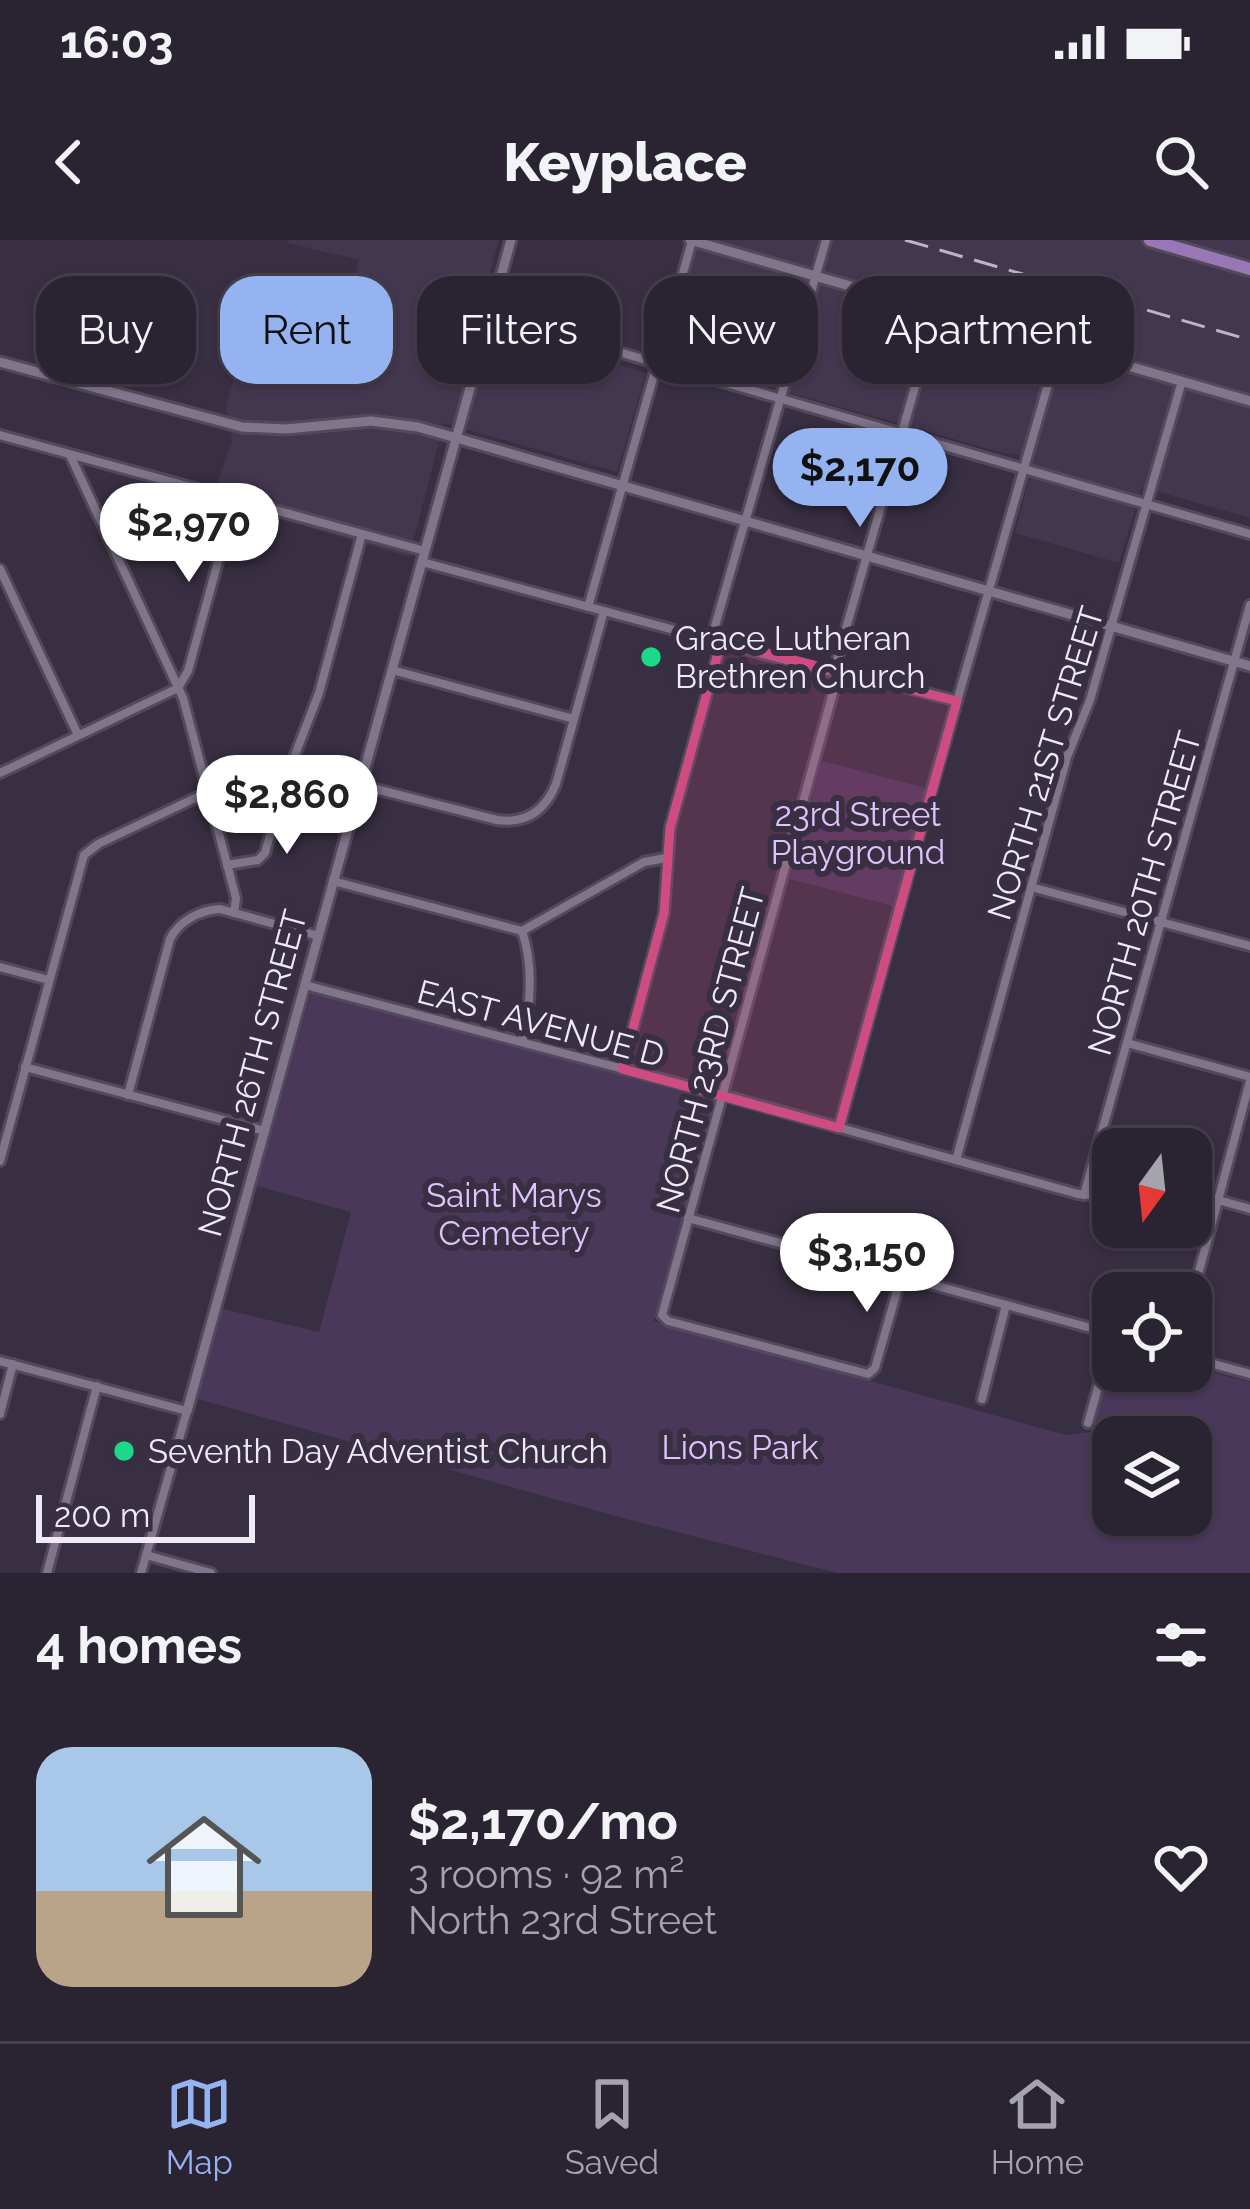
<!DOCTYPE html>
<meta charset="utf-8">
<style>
body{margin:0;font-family:Raleway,sans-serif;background:#322b3a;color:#f1f3f6;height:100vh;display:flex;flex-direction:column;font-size:45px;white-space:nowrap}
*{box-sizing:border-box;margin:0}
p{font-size:39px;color:#a5a4ac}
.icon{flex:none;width:66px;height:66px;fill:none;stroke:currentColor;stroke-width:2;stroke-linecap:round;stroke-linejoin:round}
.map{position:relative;height:1333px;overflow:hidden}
.drawer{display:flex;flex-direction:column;background:#2a2332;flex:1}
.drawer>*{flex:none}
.guide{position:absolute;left:36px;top:36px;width:1179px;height:108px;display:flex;gap:24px}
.needle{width:78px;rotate:195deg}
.buttons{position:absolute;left:1092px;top:888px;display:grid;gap:24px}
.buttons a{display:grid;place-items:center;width:120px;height:120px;border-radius:24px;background:#2a2332;box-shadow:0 3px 9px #0004,0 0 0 3px #46404d;font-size:60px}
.scale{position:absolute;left:36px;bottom:30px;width:219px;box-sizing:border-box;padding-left:12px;border:6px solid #f0eaf7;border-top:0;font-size:33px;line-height:42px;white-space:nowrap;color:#f0eaf7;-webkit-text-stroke:9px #382f42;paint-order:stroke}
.price{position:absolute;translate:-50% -102px;padding:0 27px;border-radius:42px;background:#fff;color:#222;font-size:39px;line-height:78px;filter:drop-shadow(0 3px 6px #0008)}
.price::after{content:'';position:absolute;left:50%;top:72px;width:36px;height:27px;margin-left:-18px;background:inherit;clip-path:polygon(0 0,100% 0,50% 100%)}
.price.on{background:#95b2f1;color:#111}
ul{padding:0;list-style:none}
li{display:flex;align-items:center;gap:36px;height:300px;padding:0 36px}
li+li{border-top:3px solid #46404d}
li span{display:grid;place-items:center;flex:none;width:336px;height:240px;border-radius:36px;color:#555}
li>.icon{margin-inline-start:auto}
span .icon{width:144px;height:144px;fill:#fffc;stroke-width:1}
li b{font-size:51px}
h2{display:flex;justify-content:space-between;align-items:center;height:144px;padding:0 36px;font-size:51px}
.chip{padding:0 42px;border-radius:36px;background:#2a2332;box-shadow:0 3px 9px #0004,0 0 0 3px #46404d;font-size:42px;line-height:108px}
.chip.on{background:#95b2f1;color:#111}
.status{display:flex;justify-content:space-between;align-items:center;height:84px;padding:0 60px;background:#2a2332;direction:ltr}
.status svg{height:33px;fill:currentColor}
header{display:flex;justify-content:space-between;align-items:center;height:156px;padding:0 36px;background:#2a2332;font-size:54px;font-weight:800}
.tabs{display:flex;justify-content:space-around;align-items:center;height:168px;border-top:3px solid #46404d;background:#2a2332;font-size:33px;color:#a5a4ac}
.tabs a{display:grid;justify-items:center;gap:6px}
.tabs .on{color:#95b2f1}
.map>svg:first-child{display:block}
.built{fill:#43364f}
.green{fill:#4a385b;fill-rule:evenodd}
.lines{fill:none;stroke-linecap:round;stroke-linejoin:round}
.minor-casing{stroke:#524a5a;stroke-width:14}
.tertiary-casing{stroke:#524a5a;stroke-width:15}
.primary-casing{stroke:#524a5a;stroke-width:18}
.minor{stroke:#80758b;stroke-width:8}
.tertiary{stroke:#80758b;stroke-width:9}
.primary{stroke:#9977b7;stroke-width:12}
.rail{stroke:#bbb4c2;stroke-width:3;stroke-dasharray:24 12;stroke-linecap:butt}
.marked{fill:#ce4c82;fill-opacity:0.2;stroke:#ce4c82;stroke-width:9;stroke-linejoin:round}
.poi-dot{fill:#1bd988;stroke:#382f42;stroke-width:4.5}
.labels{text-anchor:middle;stroke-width:12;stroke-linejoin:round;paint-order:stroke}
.poi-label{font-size:33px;fill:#f0eaf7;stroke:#382f42;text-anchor:start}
.street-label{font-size:33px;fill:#f0eaf7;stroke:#382f42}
.park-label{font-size:33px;fill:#e0c2fd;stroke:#382f42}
</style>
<div class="status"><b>16:03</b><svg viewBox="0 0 49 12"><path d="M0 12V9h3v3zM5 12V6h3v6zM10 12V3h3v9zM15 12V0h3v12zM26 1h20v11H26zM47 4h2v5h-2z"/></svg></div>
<header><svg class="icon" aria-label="back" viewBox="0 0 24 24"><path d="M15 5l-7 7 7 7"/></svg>Keyplace<svg class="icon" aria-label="search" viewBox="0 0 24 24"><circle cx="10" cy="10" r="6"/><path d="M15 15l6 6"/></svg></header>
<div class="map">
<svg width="1250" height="1333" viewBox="0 0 1250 1333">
<rect width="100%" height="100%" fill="#382f42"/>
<!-- built -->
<g class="built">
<path d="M289,0h210l-23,85 170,48 -29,99 -173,-49 -35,134 -197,-58 20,-59 -6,-32 13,-51 94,24 26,-121 -71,-17z"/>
<path d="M698,0h552v278l-108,-31 -23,76 -104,-30 20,-77 -32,-3 -333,-94z"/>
</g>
<!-- green -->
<g class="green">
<path d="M822,521l104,27 -33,118 -103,-27z"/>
<path d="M311,753l404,107 -61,221 412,114 26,-3 21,-72v11h78v-4l59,15v191h-413l-218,-56 -421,-118 25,-90 96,23 32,-120 -94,-26zM1113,1197h78v78h-78z"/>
</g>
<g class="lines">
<defs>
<g id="minor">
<path d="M490,75l760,219"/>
<path d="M0,195l425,116"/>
<path d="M70,215l113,243 53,200 -2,15"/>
<path d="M422,322l405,109 21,1 109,29"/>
<path d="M0,329l78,166"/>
<path d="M588,367l104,-366"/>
<path d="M711,400l115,-400"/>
<path d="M392,430l182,49"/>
<path d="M178,448l10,-17 47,-171"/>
<path d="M0,533l178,-85"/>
<path d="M360,545l137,35c29,4 48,-9 59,-36l48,-173"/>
<path d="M227,625l31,-5 7,-7 21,-75 33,-85 43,-159"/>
<path d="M333,641l189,50 122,-69 22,-4"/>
<path d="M1031,647l219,59"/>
<path d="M0,727l49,13"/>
<path d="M305,745l417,110 356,99 35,2"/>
<path d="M522,802c9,-37 12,-75 0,-111"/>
<path d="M1127,803l123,34"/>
<path d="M25,827l240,64"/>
<path d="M622,829l42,-156 6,-85 51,-186"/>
<path d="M128,855l42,-156c9,-18 30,-29 50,-30l99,27"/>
<path d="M839,888l92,-336 128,-446"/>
<path d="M956,920l111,-403 23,-57 92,-319"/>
<path d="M0,921l84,-306 14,-11 110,-52"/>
<path d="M1084,955l166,-590"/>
<path d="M1191,959l27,1 32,9"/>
<path d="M688,978l425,116 -25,89"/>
<path d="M901,1037l-26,91 -7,6 -200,-53 -6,-6 177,-644 -2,-11 100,-350"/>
<path d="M1191,1061l59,-220"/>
<path d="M1191,1118l59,16"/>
<path d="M0,1121l187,50 -46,162"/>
<path d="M982,1159l24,-94"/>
<path d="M0,1174l13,-50"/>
<path d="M146,1315l65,18"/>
<path d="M47,1333l50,-187"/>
</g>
<g id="tertiary">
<path d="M690,0l560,161"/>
<path d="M0,122l242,65 44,2 85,-8 47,6 832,239"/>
<path d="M187,1171l324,-1171"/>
</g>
<path id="primary" d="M1150,0l100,29"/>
</defs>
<!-- minor casing -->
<use href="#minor" class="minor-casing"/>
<!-- tertiary casing -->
<use href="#tertiary" class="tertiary-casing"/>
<!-- primary casing -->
<use href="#primary" class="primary-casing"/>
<!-- minor -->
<use href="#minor" class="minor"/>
<!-- tertiary -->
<use href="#tertiary" class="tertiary"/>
<!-- primary -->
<use href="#primary" class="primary"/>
<!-- rail -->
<path class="rail" d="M905,0l345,100"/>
</g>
<!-- marked area -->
<path class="marked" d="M721,402l236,59 -118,427 -217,-59 42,-156 6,-85z"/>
<!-- markers -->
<g class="poi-dot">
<circle cx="651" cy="417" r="12"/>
<circle cx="124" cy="1211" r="12"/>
</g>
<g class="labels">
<!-- poi labels -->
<g class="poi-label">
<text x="675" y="410">Grace Lutheran<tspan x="675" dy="38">Brethren Church</tspan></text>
<text x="148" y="1223">Seventh Day Adventist Church</text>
</g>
<!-- street labels -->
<g class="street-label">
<text transform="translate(1045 523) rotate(-73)" y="12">NORTH 21ST STREET</text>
<text transform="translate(1144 653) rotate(-74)" y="12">NORTH 20TH STREET</text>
<text transform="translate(541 783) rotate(15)" y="12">EAST AVENUE D</text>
<text transform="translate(710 810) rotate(-75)" y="12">NORTH 23RD STREET</text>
<text transform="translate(252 833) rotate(-75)" y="12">NORTH 26TH STREET</text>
</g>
<!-- park labels -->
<g class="park-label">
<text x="858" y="586">23rd Street<tspan x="858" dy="38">Playground</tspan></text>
<text x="514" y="967">Saint Marys<tspan x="514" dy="38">Cemetery</tspan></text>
<text x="740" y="1219">Lions Park</text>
</g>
</g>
</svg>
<div class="buttons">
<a><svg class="needle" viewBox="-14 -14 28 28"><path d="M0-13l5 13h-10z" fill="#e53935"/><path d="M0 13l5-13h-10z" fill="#a5a4ac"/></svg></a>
<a><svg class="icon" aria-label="locate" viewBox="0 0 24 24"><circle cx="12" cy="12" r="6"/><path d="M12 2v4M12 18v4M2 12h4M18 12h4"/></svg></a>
<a><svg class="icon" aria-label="layers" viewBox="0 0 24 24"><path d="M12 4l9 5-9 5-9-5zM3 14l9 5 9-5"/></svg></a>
</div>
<div class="scale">200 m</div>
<b class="price on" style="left:860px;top:290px">$2,170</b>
<b class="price" style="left:189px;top:345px">$2,970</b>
<b class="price" style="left:287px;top:617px">$2,860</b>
<b class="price" style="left:867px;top:1075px">$3,150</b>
<div class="guide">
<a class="chip">Buy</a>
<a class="chip on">Rent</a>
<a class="chip">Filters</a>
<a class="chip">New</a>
<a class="chip">Apartment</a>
</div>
</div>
<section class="drawer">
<h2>4 homes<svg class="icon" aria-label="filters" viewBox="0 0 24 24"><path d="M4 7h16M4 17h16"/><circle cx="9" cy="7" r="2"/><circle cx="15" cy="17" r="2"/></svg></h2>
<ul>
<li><span style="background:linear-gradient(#a9c7e8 60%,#b9a48a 0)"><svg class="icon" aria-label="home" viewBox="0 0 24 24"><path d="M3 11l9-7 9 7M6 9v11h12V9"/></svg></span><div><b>$2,170/mo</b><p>3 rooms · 92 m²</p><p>North 23rd Street</p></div><svg class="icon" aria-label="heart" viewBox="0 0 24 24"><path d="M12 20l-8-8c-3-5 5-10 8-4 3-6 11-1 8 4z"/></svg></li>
</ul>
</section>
<nav class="tabs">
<a class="on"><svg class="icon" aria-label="map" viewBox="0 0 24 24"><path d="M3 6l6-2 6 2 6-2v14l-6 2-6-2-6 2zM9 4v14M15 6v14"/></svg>Map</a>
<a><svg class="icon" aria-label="saved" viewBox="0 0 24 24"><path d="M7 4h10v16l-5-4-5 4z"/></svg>Saved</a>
<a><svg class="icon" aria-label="home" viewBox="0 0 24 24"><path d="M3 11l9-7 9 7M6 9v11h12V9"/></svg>Home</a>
</nav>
